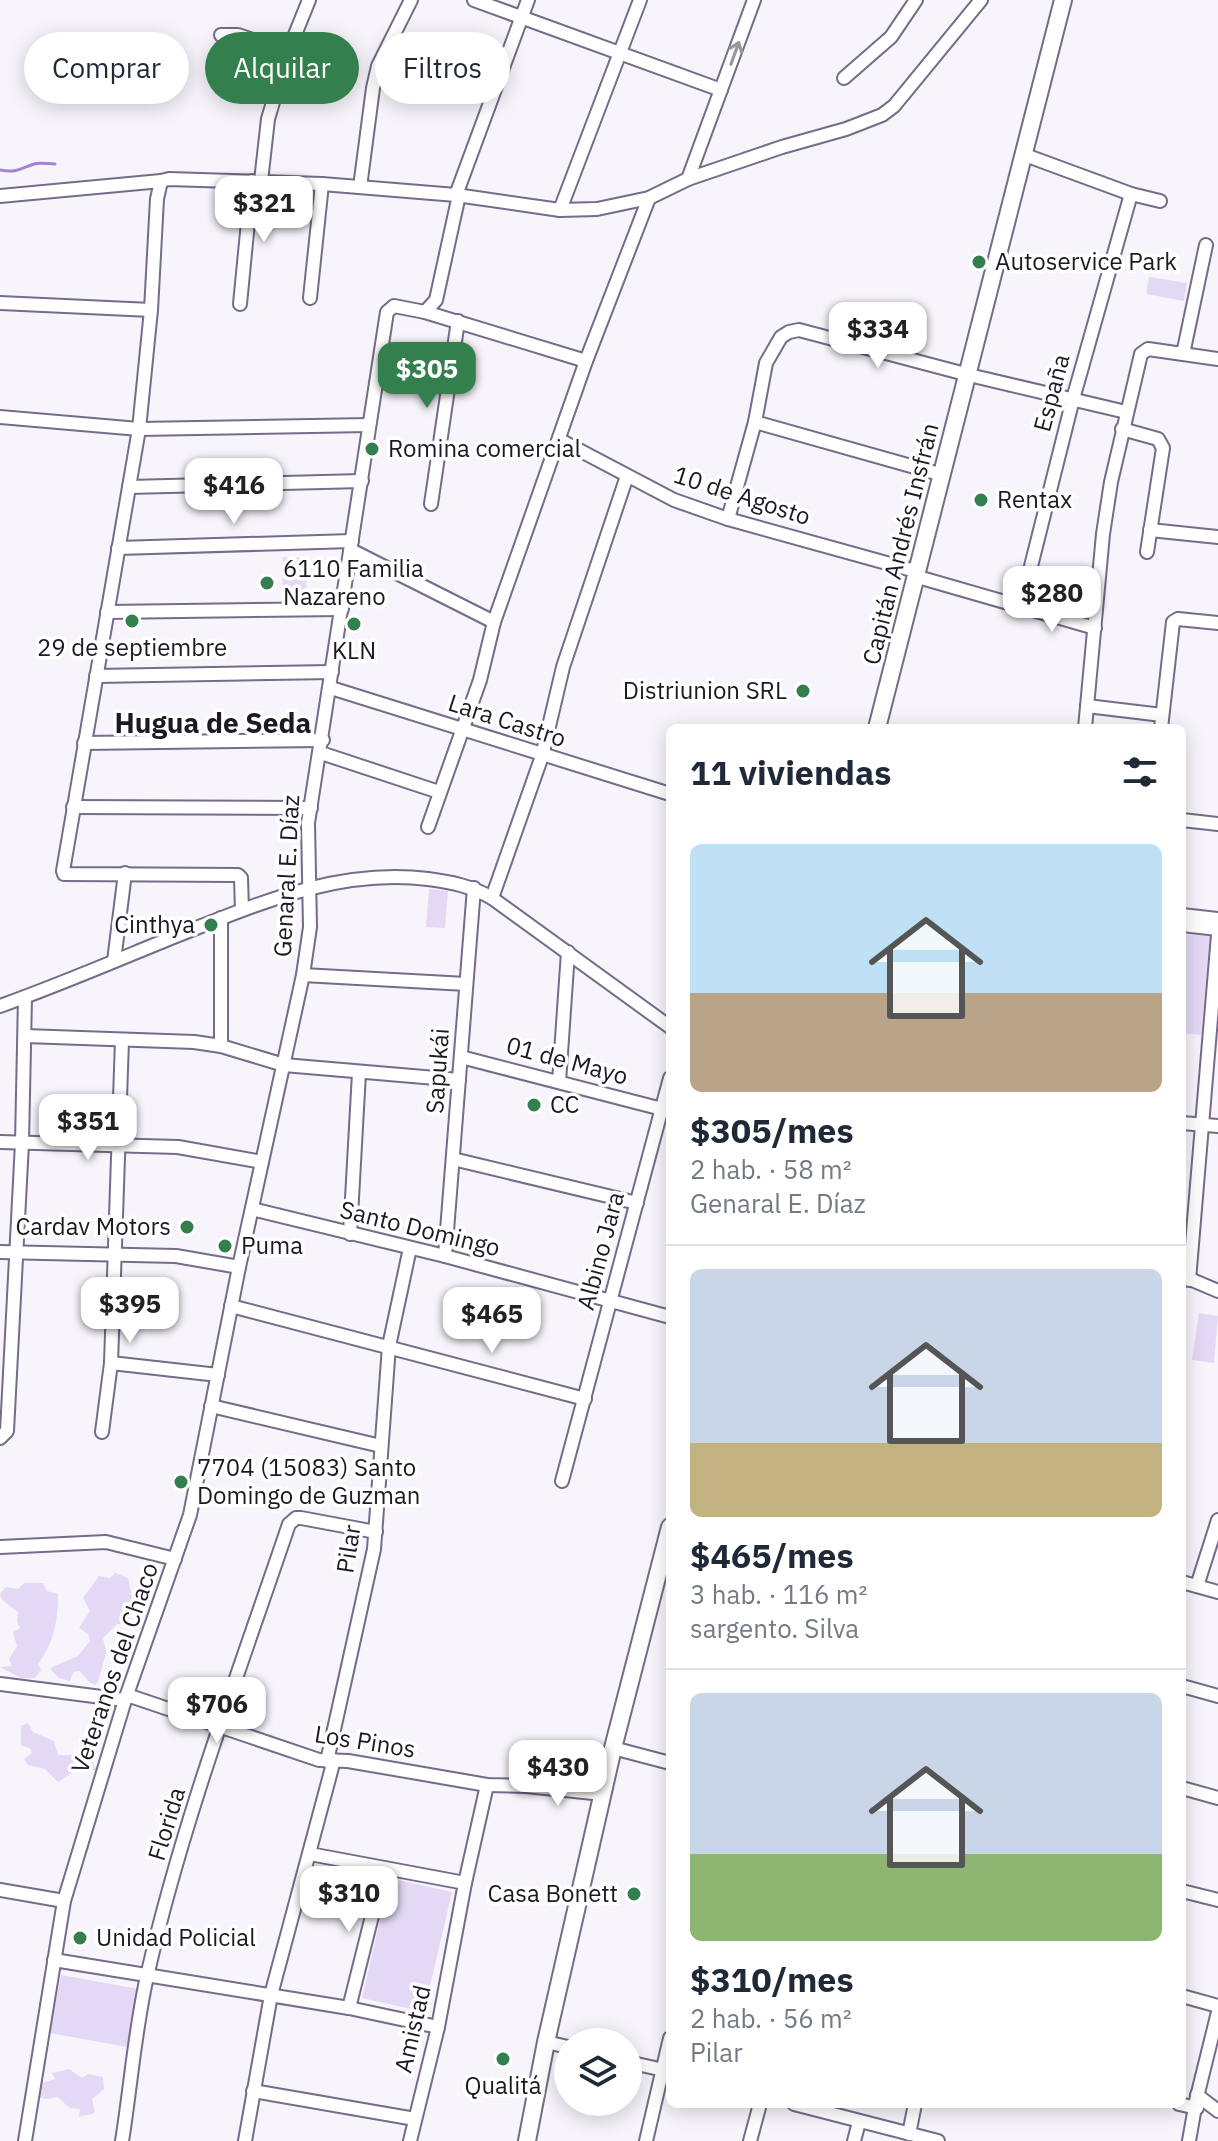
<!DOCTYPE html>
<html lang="es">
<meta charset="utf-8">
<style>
body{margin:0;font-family:"IBM Plex Sans",sans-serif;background:#f6f6f7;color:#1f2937;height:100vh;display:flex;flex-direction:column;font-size:30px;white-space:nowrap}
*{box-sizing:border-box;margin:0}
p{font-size:26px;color:#747a83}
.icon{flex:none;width:44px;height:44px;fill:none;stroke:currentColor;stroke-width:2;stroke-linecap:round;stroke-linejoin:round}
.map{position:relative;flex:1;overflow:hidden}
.drawer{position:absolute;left:666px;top:724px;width:520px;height:1384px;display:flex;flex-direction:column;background:#fff;border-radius:12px;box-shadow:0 4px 20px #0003}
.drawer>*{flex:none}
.hud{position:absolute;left:24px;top:32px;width:522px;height:72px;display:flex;gap:16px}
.tools{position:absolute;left:554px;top:2028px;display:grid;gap:16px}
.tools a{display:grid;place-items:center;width:88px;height:88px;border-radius:50%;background:#fff;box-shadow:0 4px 20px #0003;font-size:40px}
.price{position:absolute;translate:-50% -68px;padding:0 18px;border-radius:16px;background:#fff;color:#222;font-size:26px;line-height:52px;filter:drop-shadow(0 2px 4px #0008)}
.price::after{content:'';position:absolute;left:50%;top:48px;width:24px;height:18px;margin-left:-12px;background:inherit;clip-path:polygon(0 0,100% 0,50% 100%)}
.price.selected{background:#337f4e;color:#fff}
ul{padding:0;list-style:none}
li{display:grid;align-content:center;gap:16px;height:424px;padding:0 24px}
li+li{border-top:2px solid #e0e1e3}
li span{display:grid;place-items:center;height:248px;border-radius:12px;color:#555}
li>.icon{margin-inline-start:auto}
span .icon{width:144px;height:144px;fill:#fffc;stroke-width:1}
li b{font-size:34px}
h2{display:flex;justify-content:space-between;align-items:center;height:96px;padding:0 24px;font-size:34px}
.chip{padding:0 28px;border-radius:36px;background:#fff;box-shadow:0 4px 20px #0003;font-size:28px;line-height:72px}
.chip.selected{background:#337f4e;color:#fff}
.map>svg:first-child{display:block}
.green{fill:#e3d9f5}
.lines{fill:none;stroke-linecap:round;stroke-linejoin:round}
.stream{stroke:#a682d7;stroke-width:3}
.minor-casing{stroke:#766b88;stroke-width:16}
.major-casing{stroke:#766b88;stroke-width:20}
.minor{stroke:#fff;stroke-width:12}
.major{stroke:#fff;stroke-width:16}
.oneway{stroke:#99979c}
.poi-dot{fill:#337f4e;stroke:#fff;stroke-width:3}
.labels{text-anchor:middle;stroke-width:7;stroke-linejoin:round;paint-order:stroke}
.poi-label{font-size:24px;fill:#1d1824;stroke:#fff;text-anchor:start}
.street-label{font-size:24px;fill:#1d1824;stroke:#fff}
.quarter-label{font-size:28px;font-weight:bold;fill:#1d1824;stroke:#fff}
</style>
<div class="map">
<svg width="1218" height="2141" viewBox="0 0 1218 2141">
<rect width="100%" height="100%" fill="#f7f5fb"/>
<!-- green -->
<g class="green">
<path d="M1149,277l38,6 -3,18 -38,-7z"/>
<path d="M283,557l24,1 -1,39 -24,-1z"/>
<path d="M429,889l19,2 -3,37 -19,-1z"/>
<path d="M1182,934l28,2 -9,99 -19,-2z"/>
<path d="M1199,1313l19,3 -4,47 -22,-3z"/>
<path d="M115,1573l13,5 6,28 -6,18h-11l-14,14 3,15 -8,29 -3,3 -6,-3 -9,-11 -7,1 -3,9 -11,-3 -8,-8 1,-3 26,-11 12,-15 -2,-7 -9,-6 11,-17 -7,-13 16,-22 11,2z"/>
<path d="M24,1583h19l4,8 11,3c0,26 -4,49 -20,70l3,6 -6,8h-14l-21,-11 12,-1 -3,-7 8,-13 -4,-14 7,-4 -3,-6 1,-10 -16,-12 -2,-6 6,-7 12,2z"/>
<path d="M28,1723l5,9 21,9 4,14h29l10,15h-21l-18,12 -13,-13 -17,-4 -4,-6 8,-6 -1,-4 -10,-4v-19z"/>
<path d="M390,1878l62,14 -28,120 -62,-14z"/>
<path d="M61,1975l77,14 -11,58 -77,-14z"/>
<path d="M69,2069l13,9 6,-4 15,3 1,12 -12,10 3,14 -16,4 1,-8 -10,-1 -13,-11 -11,2 -7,-2 3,-14 13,-4 -3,-6z"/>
</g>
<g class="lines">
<!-- stream -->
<path class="stream" d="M0,170c17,3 19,-1 34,-6 5,-2 15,0 21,0"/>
<defs>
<g id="minor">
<path d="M474,0l247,90"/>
<path d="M221,35h17l50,17"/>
<path d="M844,78l47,-41 25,-37"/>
<path d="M1025,155l106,39 29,7"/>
<path d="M688,179l66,-179"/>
<path d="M161,181l-4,18 -6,111 -12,119 -76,442 1,3 174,1 3,3 1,32"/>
<path d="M261,181l7,-62 20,-67 21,-52"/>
<path d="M360,187l13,-99 5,-22 33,-66"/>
<path d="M456,195l72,-195"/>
<path d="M0,196l161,-15 8,-2 153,5 134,11 104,15 37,-1 52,-11 39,-19 94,-32 64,-18 36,-14 12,-9 87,-106"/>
<path d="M560,210l80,-210"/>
<path d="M310,298l12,-114"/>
<path d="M0,303l151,7"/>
<path d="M240,304l12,-123"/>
<path d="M425,312l11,-12 23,-105"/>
<path d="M1183,354l23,-109"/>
<path d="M0,417l139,12 230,-4"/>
<path d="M755,422l188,53"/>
<path d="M1122,429l36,10 5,9 -16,104"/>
<path d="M560,440l114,60 54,19 191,53"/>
<path d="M129,487l233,-6"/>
<path d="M431,504l27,-183"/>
<path d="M728,519l27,-97 11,-59 15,-26 8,-5 10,-2 170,45 157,37"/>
<path d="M1150,530l68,7"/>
<path d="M118,548l234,-7"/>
<path d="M351,550l143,72"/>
<path d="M918,577l177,51"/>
<path d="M1021,606l52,-207 58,-205"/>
<path d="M107,612l235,-3"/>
<path d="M96,676l236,-4"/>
<path d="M331,688l339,106"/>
<path d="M1087,706l75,9"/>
<path d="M1085,728l18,-194 8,-52 30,-128 7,-5 70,10"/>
<path d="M1161,728l12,-106 5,-3 40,4"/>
<path d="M84,743l239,-3"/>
<path d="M321,753l118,39"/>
<path d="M73,807l238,1"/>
<path d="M1182,820l36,4"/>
<path d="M428,827l52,-147 14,-58 92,-261 63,-163"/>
<path d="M492,898l50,-142 21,-89 64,-191"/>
<path d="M1182,915l36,4"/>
<path d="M221,918v128"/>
<path d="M1182,925l36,4"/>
<path d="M114,961l11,-88"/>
<path d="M303,975l163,9"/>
<path d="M0,1006c59,-21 117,-46 176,-70 82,-32 162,-68 252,-57 23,3 43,7 64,19l178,129"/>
<path d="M25,1036l169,6 27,4 63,19 175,15"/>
<path d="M461,1057l201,52"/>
<path d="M559,1082l9,-130"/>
<path d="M1182,1123l36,3"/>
<path d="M0,1142l178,5 84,15"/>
<path d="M453,1159l184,44"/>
<path d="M252,1209l193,47 225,61"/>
<path d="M350,1234l9,-161"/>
<path d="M0,1252l176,4 63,11"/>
<path d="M445,1256l29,-368"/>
<path d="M1185,1277l33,14"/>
<path d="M1189,1280l29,-345"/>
<path d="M231,1306l354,93"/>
<path d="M111,1363l107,12"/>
<path d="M211,1406l170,40"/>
<path d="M102,1432l9,-69 11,-323"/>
<path d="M0,1438l7,-7 15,-288 3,-146"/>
<path d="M562,1481l108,-403"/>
<path d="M0,1547l106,-5 69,17"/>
<path d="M1182,1582l36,10"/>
<path d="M1197,1586l21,-66"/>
<path d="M0,1684l125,16"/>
<path d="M1182,1686l36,10"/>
<path d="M127,1695l192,65 29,1 139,24 39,1 77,8"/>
<path d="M613,1748l57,15"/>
<path d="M327,1761l47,-212 15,-203 21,-98"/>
<path d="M1182,1788l36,10"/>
<path d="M310,1854l155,29"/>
<path d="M0,1890l64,11"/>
<path d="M1182,1891l36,9"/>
<path d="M54,1960l295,48 89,19"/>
<path d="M1182,1996l36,10"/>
<path d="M349,2008l35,-140"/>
<path d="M546,2042l22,5"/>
<path d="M628,2062l40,9"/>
<path d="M253,2091l162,28"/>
<path d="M1197,2095l21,16"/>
<path d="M794,2104l144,37"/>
<path d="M1179,2104l18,4"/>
<path d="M909,2134l6,-30"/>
<path d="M25,2141l39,-240 61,-201 65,-185 49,-248 64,-292 7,-48 -2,-104 79,-511 7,-6 31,6 161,49"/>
<path d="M122,2141c9,-56 13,-114 26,-169 35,-152 91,-300 141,-448l7,-6h5l75,14"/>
<path d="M245,2141l26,-146 63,-235"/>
<path d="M410,2141l28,-114 27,-144 22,-98"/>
<path d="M646,2141l24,-103"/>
<path d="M750,2141l10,-37"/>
<path d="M854,2141l5,-19"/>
<path d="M1189,2141l7,-40 22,-89"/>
</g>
<g id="major">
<path d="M877,728l186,-728"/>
<path d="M527,2141l19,-99 67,-294 57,-221"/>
</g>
</defs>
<!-- minor casing -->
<use href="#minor" class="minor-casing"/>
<!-- major casing -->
<use href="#major" class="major-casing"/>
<!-- minor -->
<use href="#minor" class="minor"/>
<!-- major -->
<use href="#major" class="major"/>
</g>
<!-- one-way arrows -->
<defs><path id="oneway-shaft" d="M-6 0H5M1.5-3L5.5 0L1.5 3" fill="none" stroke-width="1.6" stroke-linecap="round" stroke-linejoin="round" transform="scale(2)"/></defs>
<use class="oneway" href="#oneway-shaft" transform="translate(735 53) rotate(-70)"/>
<!-- markers -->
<g class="poi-dot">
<circle cx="979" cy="262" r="8"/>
<circle cx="372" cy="449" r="8"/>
<circle cx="981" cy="500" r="8"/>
<circle cx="267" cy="583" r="8"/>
<circle cx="132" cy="621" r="8"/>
<circle cx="354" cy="624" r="8"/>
<circle cx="803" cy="691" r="8"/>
<circle cx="211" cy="925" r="8"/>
<circle cx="534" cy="1105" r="8"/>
<circle cx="187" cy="1227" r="8"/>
<circle cx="225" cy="1246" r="8"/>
<circle cx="181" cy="1482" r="8"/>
<circle cx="634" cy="1894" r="8"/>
<circle cx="80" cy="1938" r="8"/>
<circle cx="503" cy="2059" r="8"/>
</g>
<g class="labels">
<!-- poi labels -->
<g class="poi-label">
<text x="995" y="270">Autoservice Park</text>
<text x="388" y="457">Romina comercial</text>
<text x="997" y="508">Rentax</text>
<text x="283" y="577">6110 Familia<tspan x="283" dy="28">Nazareno</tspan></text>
<text x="132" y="656" text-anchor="middle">29 de septiembre</text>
<text x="354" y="659" text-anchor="middle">KLN</text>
<text x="787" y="699" text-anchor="end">Distriunion SRL</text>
<text x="195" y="933" text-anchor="end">Cinthya</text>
<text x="550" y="1113">CC</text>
<text x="171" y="1235" text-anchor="end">Cardav Motors</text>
<text x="241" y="1254">Puma</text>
<text x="197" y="1476">7704 (15083) Santo<tspan x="197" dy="28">Domingo de Guzman</tspan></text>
<text x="618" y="1902" text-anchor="end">Casa Bonett</text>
<text x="96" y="1946">Unidad Policial</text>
<text x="503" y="2094" text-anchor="middle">Qualitá</text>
</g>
<!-- street labels -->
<g class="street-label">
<text transform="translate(1052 393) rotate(-75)" y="8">España</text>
<text transform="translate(742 496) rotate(18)" y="8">10 de Agosto</text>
<text transform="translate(901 544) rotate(-76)" y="8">Capitán Andrés Insfrán</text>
<text transform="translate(507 721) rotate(18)" y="8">Lara Castro</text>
<text transform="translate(287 876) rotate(-87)" y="8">Genaral E. Díaz</text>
<text transform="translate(567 1061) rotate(15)" y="8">01 de Mayo</text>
<text transform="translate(438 1071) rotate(-86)" y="8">Sapukái</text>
<text transform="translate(420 1229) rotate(14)" y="8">Santo Domingo</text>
<text transform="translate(601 1251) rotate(-75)" y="8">Albino Jara</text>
<text transform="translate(349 1549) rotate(-81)" y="8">Pilar</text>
<text transform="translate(115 1668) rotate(-71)" y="8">Veteranos del Chaco</text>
<text transform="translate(365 1742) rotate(9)" y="8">Los Pinos</text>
<text transform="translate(167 1824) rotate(-73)" y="8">Florida</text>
<text transform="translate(413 2029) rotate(-77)" y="8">Amistad</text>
</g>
<!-- quarter labels -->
<g class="quarter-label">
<text x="213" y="733">Hugua de Seda</text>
</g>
</g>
</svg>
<div class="tools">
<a><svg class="icon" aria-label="layers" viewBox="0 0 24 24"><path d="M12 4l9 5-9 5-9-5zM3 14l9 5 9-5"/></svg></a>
</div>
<b class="price" style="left:264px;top:244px">$321</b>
<b class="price" style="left:878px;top:370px">$334</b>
<b class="price selected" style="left:427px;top:410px">$305</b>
<b class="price" style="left:234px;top:526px">$416</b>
<b class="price" style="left:1052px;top:634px">$280</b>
<b class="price" style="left:88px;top:1162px">$351</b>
<b class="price" style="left:130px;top:1345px">$395</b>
<b class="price" style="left:492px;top:1355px">$465</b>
<b class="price" style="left:217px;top:1745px">$706</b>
<b class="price" style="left:558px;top:1808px">$430</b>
<b class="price" style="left:349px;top:1934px">$310</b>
<div class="hud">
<a class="chip">Comprar</a>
<a class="chip selected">Alquilar</a>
<a class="chip">Filtros</a>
</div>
<section class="drawer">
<h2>11 viviendas<svg class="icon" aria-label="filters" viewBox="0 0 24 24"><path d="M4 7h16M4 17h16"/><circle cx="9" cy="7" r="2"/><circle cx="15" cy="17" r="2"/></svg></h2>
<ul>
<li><span style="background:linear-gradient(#bfe0f5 60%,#b9a48a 0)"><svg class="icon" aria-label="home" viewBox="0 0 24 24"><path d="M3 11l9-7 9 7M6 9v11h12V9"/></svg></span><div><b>$305/mes</b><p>2 hab. · 58 m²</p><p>Genaral E. Díaz</p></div></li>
<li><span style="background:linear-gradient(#c9d6e8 70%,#c2b280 0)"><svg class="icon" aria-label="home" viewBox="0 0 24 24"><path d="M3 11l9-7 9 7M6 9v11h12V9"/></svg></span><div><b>$465/mes</b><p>3 hab. · 116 m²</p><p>sargento. Silva</p></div></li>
<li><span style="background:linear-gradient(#c9d6e8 65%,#8fb573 0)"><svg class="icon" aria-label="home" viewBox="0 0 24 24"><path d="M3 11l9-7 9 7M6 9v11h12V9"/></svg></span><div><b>$310/mes</b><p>2 hab. · 56 m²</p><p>Pilar</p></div></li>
</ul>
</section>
</div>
